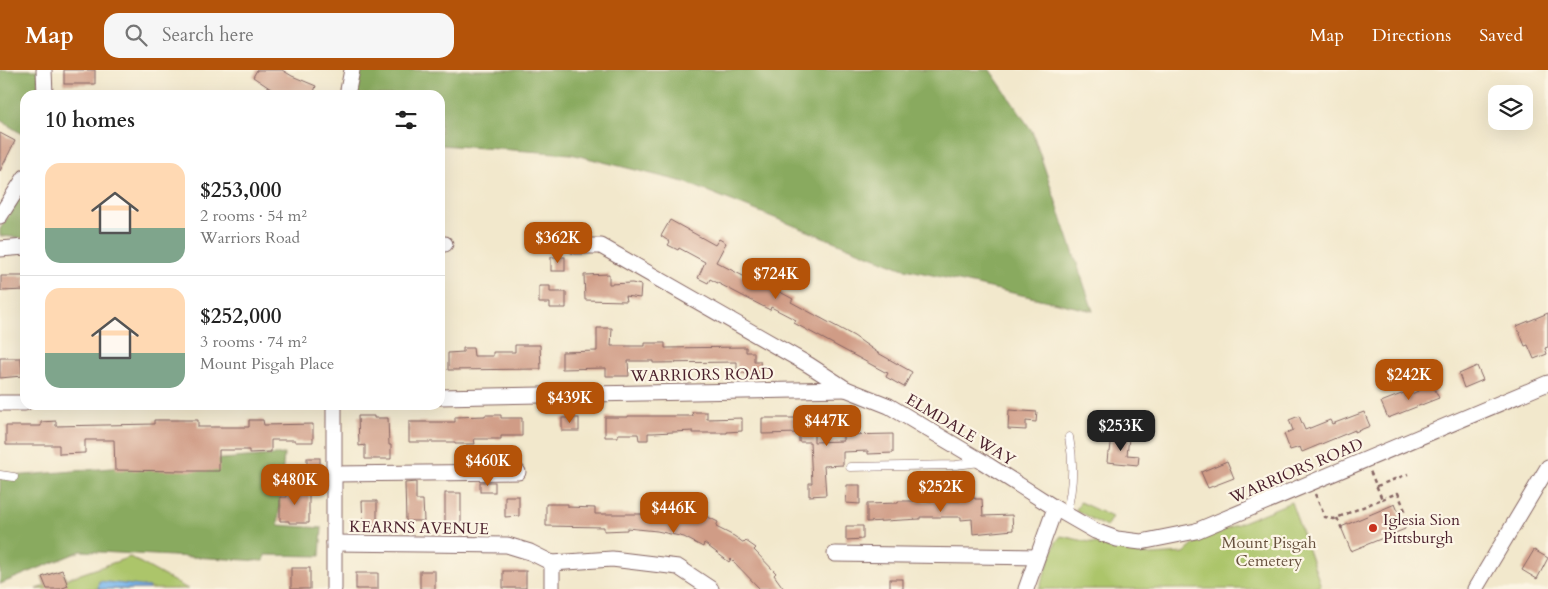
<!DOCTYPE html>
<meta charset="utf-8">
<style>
body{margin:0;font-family:Cardo,serif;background:#f6f6f6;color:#222;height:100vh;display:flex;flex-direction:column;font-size:19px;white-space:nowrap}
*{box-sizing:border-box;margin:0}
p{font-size:16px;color:#767676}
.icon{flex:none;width:28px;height:28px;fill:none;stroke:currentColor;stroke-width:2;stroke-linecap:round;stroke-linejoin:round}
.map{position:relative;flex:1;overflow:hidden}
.sheet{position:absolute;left:20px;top:20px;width:425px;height:320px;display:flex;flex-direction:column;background:#fff;border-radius:15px;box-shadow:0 5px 20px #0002}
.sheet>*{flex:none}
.tools{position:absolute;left:1488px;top:15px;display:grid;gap:10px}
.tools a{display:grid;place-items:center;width:45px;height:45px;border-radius:10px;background:#fff;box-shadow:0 5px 20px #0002;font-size:25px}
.price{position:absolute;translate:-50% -42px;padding:0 11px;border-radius:10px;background:#b45309;color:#fff;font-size:16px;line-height:32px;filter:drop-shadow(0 1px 2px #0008)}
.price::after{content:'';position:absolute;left:50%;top:30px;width:15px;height:11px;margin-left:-8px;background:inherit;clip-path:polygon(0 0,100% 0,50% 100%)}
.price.on{background:#222;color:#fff}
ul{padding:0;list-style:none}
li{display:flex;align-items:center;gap:15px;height:125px;padding:0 25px}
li+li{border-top:1px solid #e0e0e0}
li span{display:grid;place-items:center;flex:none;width:140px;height:100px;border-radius:15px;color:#555}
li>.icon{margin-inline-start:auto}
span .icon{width:60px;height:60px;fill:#fffc;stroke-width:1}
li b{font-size:21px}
h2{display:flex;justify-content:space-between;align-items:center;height:60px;padding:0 25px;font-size:21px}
header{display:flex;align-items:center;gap:30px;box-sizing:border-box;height:70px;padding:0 25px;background:#b45309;color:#fff}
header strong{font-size:24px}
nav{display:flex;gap:28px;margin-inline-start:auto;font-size:18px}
.search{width:350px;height:45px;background:#f6f6f6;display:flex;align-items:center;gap:12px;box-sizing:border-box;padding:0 18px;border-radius:15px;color:#767676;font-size:19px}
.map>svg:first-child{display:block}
.green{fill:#acc56b;stroke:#7b724b}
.forest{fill:#89aa5f;stroke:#6a6445}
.water{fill:#79b7ec;stroke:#626b8c}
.building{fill:#d09c86}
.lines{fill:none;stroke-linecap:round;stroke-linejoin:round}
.lane-casing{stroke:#856563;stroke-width:9}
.street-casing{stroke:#856563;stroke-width:17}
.path{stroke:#856563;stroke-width:2.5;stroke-dasharray:4 4;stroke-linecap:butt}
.lane{stroke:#fff;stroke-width:8}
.street{stroke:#fff;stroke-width:15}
.poi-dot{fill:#c8321e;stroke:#fcf5e5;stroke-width:2}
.labels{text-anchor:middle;stroke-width:4.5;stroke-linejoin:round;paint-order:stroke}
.street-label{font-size:16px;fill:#4a1f2b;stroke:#fcf5e5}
.poi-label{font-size:16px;fill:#4a1f2b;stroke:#fcf5e5;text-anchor:start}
.park-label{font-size:16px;fill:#67513e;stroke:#fcf5e5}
</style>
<header>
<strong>Map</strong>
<div class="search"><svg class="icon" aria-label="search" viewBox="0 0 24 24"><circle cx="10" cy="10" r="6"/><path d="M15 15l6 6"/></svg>Search here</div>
<nav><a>Map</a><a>Directions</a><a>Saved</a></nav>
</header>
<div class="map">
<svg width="1548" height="519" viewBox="0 0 1548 519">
<rect width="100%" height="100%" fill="#fcf5e5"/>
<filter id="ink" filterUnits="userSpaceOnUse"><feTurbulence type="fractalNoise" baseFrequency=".02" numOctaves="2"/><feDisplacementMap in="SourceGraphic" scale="10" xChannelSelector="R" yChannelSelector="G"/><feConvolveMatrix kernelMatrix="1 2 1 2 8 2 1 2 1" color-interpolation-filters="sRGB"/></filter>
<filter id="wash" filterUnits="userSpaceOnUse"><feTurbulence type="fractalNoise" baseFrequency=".0096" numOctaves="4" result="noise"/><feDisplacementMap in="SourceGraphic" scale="20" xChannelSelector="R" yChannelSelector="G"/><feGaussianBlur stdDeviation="1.12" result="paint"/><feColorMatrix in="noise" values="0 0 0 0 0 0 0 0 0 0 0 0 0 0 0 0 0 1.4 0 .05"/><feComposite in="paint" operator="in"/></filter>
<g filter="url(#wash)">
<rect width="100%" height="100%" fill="#f2e8cc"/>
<!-- green -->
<g class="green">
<path d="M1080,432l32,15 -6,10 -30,-17z"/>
<path d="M1291,432l30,84 -19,3h-263l17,-47 5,-6 90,19 33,-2 15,-13z"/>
<path d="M130,487l58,32h-152l9,-3 -3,-9 20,-7 4,9z"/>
</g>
<!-- forest -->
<g class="forest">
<path d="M0,0h39l-2,25h-12v41l-25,-16z"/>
<path d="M360,0h630l42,61 61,180 -192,-43 -217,-86 -113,-28 -131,-9v-50h-86z"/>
<path d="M25,119v49l-25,-2v-7z"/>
<path d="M284,384l-6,71 44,3 -2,28 -55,-1 -1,6 -183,-10 -81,33v-107z"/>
</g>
<!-- water -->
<path class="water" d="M99,511l50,6v2h-51z"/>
<g id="blocks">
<!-- building -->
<g class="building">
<rect x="64" y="0" width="31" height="14"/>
<path d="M257,0h25l10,6 24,10 -3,9h-33l-27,-18z"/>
<path d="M0,63l15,8 -15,30z"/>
<path d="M670,150l45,25 4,-6 7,4 -10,19 31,16 -1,1 19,9 2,-3 26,14 -2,3 63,34 24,17 34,19 -8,15 -18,-10 2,-4 -3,-1 -91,-49 2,-3 -25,-13 -1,3 -60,-31 -2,4 -10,-5 7,-16 -26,-14 -1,2 -10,-5 2,-3 -9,-6z"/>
<rect x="551" y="187" width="14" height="14"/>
<path d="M609,204v10l23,-1 9,2 -1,13 -15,-2 1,5 -41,-1 -1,-25z"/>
<path d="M1,206h24v14l-24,1z"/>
<path d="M539,216h11v6h16v16h-16v-5h-11z"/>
<path d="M1548,243v34l-3,1 2,6 -13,5 -6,-14 -3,1 -8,-20z"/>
<path d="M597,258h15l-1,18h34v-3h20v5l81,-1v5h8v9h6l1,12h-24v-11l-84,1v-2h-25l1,15h-23v-8l-44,1v-17l35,-1z"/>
<path d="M515,275h25l1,24 -93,1v-17l15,-1v-4h10l1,8h19v-4h22z"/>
<path d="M0,288h21l1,18 -22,2z"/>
<path d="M1477,296l6,14 -19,8 -5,-14z"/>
<path d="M1432,314l7,14 -51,20 -7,-16 23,-9 2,4z"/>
<path d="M1009,340l28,2 -1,10 -10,-1v9l-18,-1z"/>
<path d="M692,342h15v7l35,-1v13l-15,1v1h-34v-2l-40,2h-5v7h-9l-1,-6h-20v3h-13v-20h23v-1h65z"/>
<path d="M1364,342l6,14 -15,6v-2l-53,22 -2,-5 -10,3 -6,-16 9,-4 -4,-10 10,-4 6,14 25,-10 2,4z"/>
<path d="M485,345h16v3h21v18h-21v3h-27l1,5h-20v-2h-46v-20h46v-5l30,-1z"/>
<path d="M358,346h16v2h14l1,27h2v14h-26v-14l-6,1z"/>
<rect x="562" y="348" width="17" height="13"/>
<path d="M762,348h52v24l29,-1v-6l50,-1v19l-25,1v-3l-25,1v13l-19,1 2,29 -17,1v-13h3l-2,-41h-11v-9l-37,1z"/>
<path d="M154,350h44v7h51v-7h14l1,5 49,-1v18h-18v-2h-24v12l-22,1v-3h-30v21h-35l-69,-1 -1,-30h-29v13l-26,1v-9h-53v-19h35v-4l15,-1v5l98,-2z"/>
<path d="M1112,366l17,2 -2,17 12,1 -1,9 -31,-3 1,-10h2z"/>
<rect x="307" y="388" width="13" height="11"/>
<path d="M1227,391l7,17 -26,10 -7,-16z"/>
<path d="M416,412v18h7l1,21h-18l-1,-38z"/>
<rect x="480" y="412" width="15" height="10"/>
<path d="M847,415h13v19l-14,-1z"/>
<path d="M287,416h16v6h6v31h-20v-2h-9v-24h7z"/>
<rect x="445" y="423" width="16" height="30"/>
<path d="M505,426h14v20l-14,1z"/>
<path d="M960,428h15v1h7l1,17 29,-1 1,15 -40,4 -1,-15 -11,1v-3h-41v2l-53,3v-18l31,-1v-2h62z"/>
<path d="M362,431h15v24h-14z"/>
<path d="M670,431l25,7 -1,2 24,12 -2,5 18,9 10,7 2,-2 10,7 -2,2 22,23 -2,2 10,14h-24l-29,-30 -2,3 -25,-19 -1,4 -19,-10 -27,-6 -30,-3v2l-23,1v-4l-58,-1v-22h22v3l27,1v6h55l1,-7 17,2z"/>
<path d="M1395,434l10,25 -54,22 -10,-24z"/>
<path d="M846,456h17v13l-17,1z"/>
<path d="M1534,480l14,8 -11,21 -15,-9z"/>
<rect x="291" y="498" width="19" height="21"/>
<path d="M62,500l6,16 -8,3h-13l-5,-12z"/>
<rect x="420" y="501" width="15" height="18"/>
<rect x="503" y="501" width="23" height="17"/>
<rect x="356" y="503" width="22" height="16"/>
<rect x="890" y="509" width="13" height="10"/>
</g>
</g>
</g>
<g filter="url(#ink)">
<use href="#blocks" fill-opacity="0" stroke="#856563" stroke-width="1"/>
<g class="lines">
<defs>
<g id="lane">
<path d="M850,397l106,-2 24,-3"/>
<path d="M0,405l14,2"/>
<path d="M1066,444c7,-25 8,-52 3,-77"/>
</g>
<g id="street">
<path d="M44,0l1,25"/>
<path d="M347,25l5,-25"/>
<path d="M0,146l25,-39"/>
<path d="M440,174h5"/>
<path d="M575,176h26l208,119 37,24 43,17 94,56 72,46 40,23 22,8 24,3 55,-11 352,-148"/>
<path d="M0,179l25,-2"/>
<path d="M440,327l406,-8"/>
<path d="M0,333h25"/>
<path d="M333,404l185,-2"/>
<path d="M334,473l173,2 23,7 22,11"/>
<path d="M835,484l202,3"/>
<path d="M552,493l60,-4 66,8 33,22"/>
<path d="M552,493v26"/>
<path d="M334,519v-184"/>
<path d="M1026,519l29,-81"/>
<path d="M1475,519l73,-122"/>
</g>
</defs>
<!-- lane casing -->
<use href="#lane" class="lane-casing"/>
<!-- street casing -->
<use href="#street" class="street-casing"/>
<!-- path -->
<g class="path">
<path d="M1377,416l31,-12"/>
<path d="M1315,424l10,23 9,2 48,-20 -12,-28"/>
<path d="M1382,429l16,-6 8,20"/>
<path d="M1337,448l5,11"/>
</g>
<!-- lane -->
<use href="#lane" class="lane"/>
<!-- street -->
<use href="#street" class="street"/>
</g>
</g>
<!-- markers -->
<circle class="poi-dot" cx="1373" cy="458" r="5"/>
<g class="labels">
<!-- street labels -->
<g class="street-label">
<text transform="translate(702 304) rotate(-1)" y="6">WARRIORS ROAD</text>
<text transform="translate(961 359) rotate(31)" y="6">ELMDALE WAY</text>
<text transform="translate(1296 400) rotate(-23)" y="6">WARRIORS ROAD</text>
<text transform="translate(419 457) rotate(1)" y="6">KEARNS AVENUE</text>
</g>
<!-- poi labels -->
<g class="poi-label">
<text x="1383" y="455">Iglesia Sion<tspan x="1383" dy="18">Pittsburgh</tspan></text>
</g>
<!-- park labels -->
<g class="park-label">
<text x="1269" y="478">Mount Pisgah<tspan x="1269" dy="18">Cemetery</tspan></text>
</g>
</g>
</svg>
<div class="tools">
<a><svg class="icon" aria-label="layers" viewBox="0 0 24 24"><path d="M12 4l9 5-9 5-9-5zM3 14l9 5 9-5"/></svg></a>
</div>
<b class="price" style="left:558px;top:194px">$362K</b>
<b class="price" style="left:776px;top:230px">$724K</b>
<b class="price" style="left:1409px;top:331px">$242K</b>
<b class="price" style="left:570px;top:354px">$439K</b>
<b class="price" style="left:827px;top:377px">$447K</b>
<b class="price on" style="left:1121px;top:382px">$253K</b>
<b class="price" style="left:488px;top:417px">$460K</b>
<b class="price" style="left:295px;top:436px">$480K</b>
<b class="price" style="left:941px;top:443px">$252K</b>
<b class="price" style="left:674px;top:464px">$446K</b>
<section class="sheet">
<h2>10 homes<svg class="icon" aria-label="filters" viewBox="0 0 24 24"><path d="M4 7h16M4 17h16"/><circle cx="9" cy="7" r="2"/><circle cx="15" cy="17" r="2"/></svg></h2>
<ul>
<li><span style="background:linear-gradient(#ffd9b3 65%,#7fa58c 0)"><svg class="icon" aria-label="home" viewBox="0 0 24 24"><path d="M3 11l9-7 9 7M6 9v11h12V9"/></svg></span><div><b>$253,000</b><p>2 rooms · 54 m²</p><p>Warriors Road</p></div></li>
<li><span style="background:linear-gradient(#ffd9b3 65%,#7fa58c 0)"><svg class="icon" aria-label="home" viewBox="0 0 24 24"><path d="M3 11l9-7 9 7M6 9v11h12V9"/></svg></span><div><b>$252,000</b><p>3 rooms · 74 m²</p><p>Mount Pisgah Place</p></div></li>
</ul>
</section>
</div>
